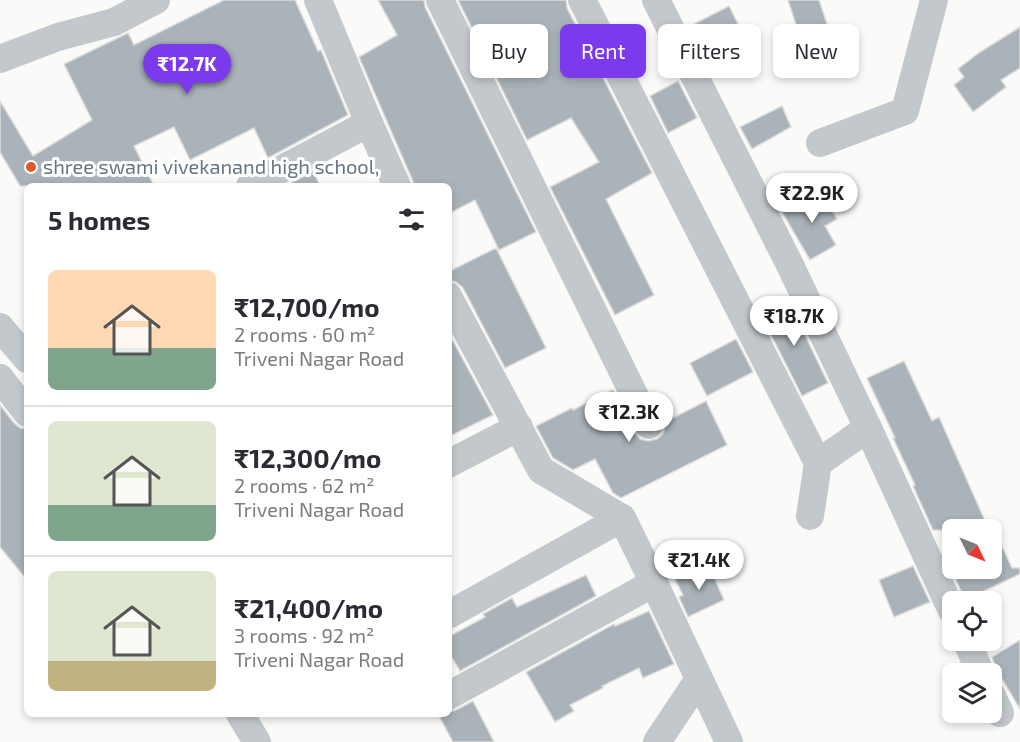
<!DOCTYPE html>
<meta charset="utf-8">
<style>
body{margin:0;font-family:"Exo 2",sans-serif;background:#f2f2f3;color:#2b2b33;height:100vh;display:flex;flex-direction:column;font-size:22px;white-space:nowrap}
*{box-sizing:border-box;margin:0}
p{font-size:20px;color:#7c7c81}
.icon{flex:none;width:33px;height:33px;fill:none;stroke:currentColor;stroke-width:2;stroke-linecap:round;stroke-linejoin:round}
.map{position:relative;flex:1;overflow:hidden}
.panel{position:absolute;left:24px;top:183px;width:428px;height:534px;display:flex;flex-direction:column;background:#fff;border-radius:9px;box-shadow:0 3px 9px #0003}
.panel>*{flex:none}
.hud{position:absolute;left:470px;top:24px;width:460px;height:54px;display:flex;gap:12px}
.needle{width:39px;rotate:133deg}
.fabs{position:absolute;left:942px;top:519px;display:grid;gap:12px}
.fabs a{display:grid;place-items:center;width:60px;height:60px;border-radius:9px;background:#fff;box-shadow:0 3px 9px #0003;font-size:30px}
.price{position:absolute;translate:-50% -51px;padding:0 14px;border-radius:21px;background:#fff;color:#222;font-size:20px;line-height:39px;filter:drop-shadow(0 2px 3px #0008)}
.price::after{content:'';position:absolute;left:50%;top:36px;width:18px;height:14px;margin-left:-9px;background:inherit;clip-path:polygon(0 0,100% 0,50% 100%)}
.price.on{background:#7c3aed;color:#fff}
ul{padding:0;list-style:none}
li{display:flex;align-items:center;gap:18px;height:150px;padding:0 24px}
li+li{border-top:2px solid #e1e1e2}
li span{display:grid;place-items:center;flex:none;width:168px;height:120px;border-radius:9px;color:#555}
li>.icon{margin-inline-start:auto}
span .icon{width:72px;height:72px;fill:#fffc;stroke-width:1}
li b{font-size:26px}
h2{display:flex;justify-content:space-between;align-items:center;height:72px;padding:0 24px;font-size:26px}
.tag{padding:0 21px;border-radius:9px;background:#fff;box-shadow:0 3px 9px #0003;font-size:21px;line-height:54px}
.tag.on{background:#7c3aed;color:#fff}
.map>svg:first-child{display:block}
.building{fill:#aab3b9;stroke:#dcdcda;stroke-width:1.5}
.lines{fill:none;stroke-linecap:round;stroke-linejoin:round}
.minor{stroke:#c3c8cc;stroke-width:28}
.poi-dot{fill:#e4572e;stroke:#fff;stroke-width:2}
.labels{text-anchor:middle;stroke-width:6;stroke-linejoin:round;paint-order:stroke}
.poi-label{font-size:20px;fill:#657683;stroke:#fff;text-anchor:start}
</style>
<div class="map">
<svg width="1020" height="742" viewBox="0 0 1020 742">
<rect width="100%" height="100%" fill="#fafaf8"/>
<!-- building -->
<g class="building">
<path d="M224,0h71l23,51 3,-1 27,65 -80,43 -14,-30 -64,32 -16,-33 -40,19 20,40h-134l-20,-34v-51l33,55 59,-36 -28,-56 64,-31 6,12z"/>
<path d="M378,0h46l1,7 111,225 -37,18 -24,-50 -27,14v-28h-33l-56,-129 38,-22z"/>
<path d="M458,0h108l1,8 85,165 -46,26 48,96 -39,20 -65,-128 49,-25 -28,-44 -44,22z"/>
<path d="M788,0h31l8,24 -28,10z"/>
<path d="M729,6l14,28 -41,20 -14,-27z"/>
<path d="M1020,27v41l-19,12 5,7 -33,25 -19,-27 10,-8 -6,-8 22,-17z"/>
<path d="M678,81l19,37 -29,15 -18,-37z"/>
<path d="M782,106l9,21 -39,22 -12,-22z"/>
<path d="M313,171l7,15h-35z"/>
<path d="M820,190l17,29 -12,7 11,19 -26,15 -28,-48z"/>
<path d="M496,248l50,100 -41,20 -42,-80 -7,-6 -8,-2v-8z"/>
<path d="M787,298l41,85 -26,13 -42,-83z"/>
<path d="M448,332l45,83 -45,22z"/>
<path d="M736,339l17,33 -46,24 -17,-33z"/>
<path d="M904,361l28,60 7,-4 50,113h-56l-20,-44 2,-1 -22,-47h2l-28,-60z"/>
<path d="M613,390l21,42 6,7 8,2 9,-2 6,-5 2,-7v-5l41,-21 21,44 -106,53 -8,-5 -18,-34 -22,11 -20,-12 -17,-32 36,-18 1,2z"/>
<path d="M0,405l14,18 6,5 7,1v151l-27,-33z"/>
<path d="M992,525l20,43h8v6l-55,26 -21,-47 8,-3v18h40z"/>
<path d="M708,564l16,36 -36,17 -9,-20 4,-2 -8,-16z"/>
<path d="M913,566l17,36 -36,15 -15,-37z"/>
<path d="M586,575l10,21 -136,75 -12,-20v-14l37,-20 -2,-3 29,-16 5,9z"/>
<path d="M649,611l25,53 -31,14 -4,-10 -37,18 1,2 -33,17 4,6 -19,11 -29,-50 88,-48 1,2z"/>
<path d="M1020,640v69l-24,-40 -4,-12z"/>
<path d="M473,701l21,41h-41l-15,-28h10v-2l8,-2z"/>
</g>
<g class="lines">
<!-- minor -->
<g class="minor">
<path d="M318,0l51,123 28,63"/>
<path d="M440,0l209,425"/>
<path d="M582,0l236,463"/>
<path d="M656,0l133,263 79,165 84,183"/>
<path d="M0,59l58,-22 56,-15 42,-22"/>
<path d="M820,143l85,-32 29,-111"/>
<path d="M250,186l119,-63"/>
<path d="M448,296l93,174 81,48 32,65 75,159"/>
<path d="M0,327l27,32"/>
<path d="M0,378l27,35"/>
<path d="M448,464l71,-37"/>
<path d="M810,516l8,-53 50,-35"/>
<path d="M448,615l174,-97"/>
<path d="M966,640l15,34"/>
<path d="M448,696l206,-113"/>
<path d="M992,696l8,17"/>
<path d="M240,714l17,28"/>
<path d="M657,742l42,-63"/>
</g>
</g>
<!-- markers -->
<circle class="poi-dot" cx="31" cy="167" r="6"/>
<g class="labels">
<!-- poi labels -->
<g class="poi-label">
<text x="43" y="174">shree swami vivekanand high school,</text>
</g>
</g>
</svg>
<div class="fabs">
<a><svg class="needle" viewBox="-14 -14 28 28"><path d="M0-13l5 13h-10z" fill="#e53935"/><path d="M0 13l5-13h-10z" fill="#7c7c81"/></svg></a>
<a><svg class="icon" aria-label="locate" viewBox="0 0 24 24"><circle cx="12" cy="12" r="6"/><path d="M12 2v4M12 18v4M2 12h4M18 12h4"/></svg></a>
<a><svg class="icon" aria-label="layers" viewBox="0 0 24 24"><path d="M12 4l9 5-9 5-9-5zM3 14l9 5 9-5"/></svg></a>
</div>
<b class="price on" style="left:187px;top:95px">₹12.7K</b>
<b class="price" style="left:812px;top:224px">₹22.9K</b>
<b class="price" style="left:794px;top:347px">₹18.7K</b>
<b class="price" style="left:629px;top:443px">₹12.3K</b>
<b class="price" style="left:699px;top:591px">₹21.4K</b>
<div class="hud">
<a class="tag">Buy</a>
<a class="tag on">Rent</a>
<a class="tag">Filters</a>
<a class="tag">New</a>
</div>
<section class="panel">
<h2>5 homes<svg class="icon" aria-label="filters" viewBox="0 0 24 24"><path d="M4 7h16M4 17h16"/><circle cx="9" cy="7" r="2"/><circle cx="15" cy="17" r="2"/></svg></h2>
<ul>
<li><span style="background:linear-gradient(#ffd9b3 65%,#7fa58c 0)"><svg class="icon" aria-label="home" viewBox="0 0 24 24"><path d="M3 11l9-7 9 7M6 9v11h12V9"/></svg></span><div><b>₹12,700/mo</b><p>2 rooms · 60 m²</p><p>Triveni Nagar Road</p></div></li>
<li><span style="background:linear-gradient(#dfe7d0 70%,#7fa58c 0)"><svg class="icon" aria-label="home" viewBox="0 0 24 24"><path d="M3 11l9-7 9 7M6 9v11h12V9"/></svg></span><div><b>₹12,300/mo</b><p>2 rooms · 62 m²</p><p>Triveni Nagar Road</p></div></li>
<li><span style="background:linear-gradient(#dfe7d0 75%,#c2b280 0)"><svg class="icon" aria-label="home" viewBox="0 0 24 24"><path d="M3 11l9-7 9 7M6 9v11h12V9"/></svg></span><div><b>₹21,400/mo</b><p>3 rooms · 92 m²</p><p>Triveni Nagar Road</p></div></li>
</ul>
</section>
</div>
